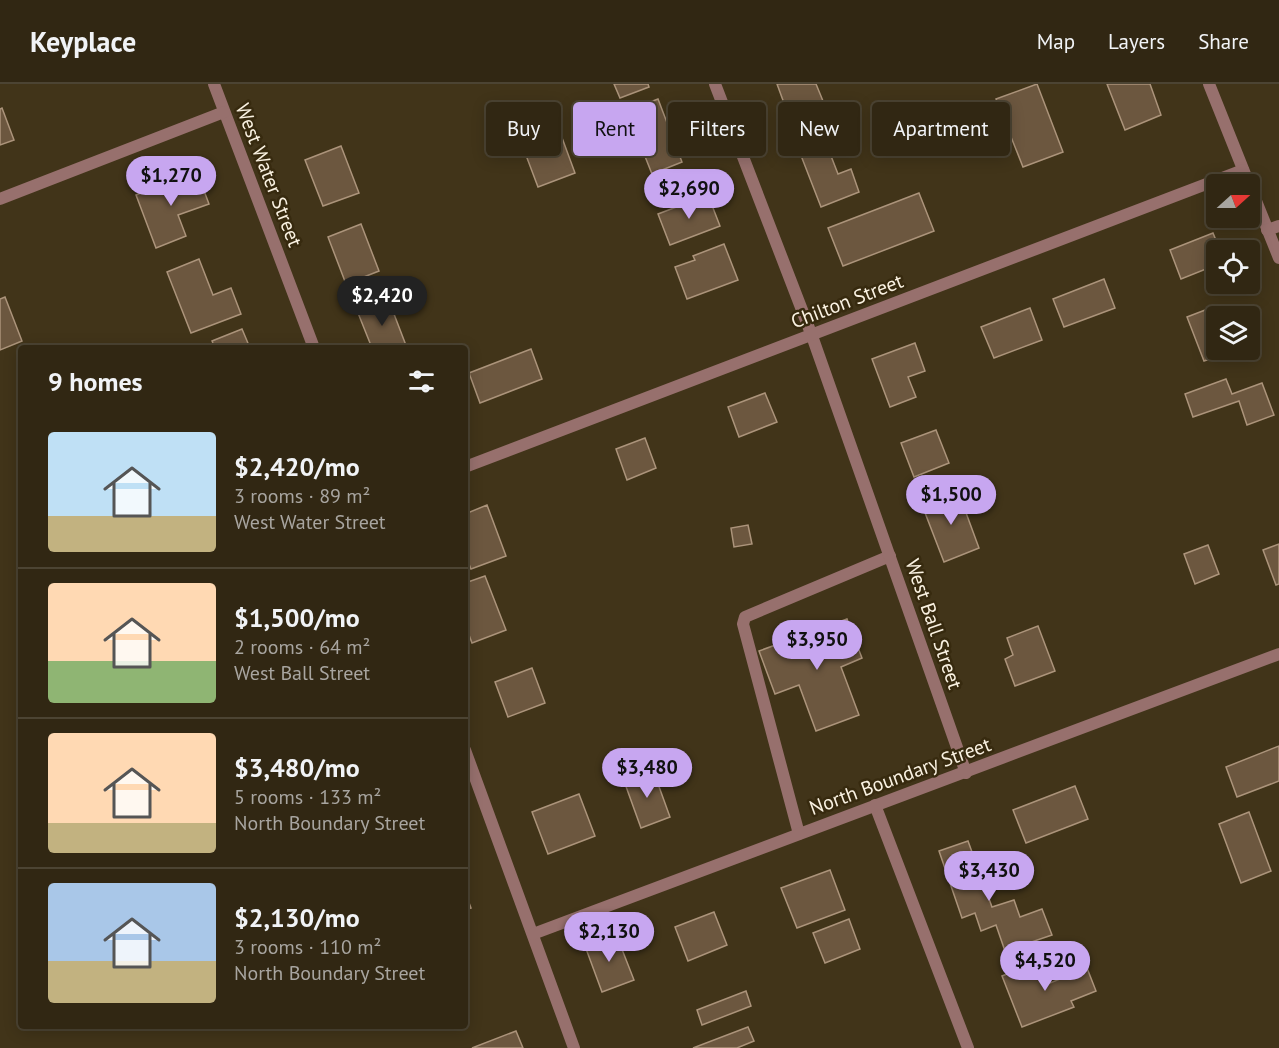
<!DOCTYPE html>
<meta charset="utf-8">
<style>
body{margin:0;font-family:"PT Sans",sans-serif;background:#3d3321;color:#f1f3f6;height:100vh;display:flex;flex-direction:column;font-size:22px;white-space:nowrap}
*{box-sizing:border-box;margin:0}
p{font-size:20px;color:#a8a5a0}
.icon{flex:none;width:33px;height:33px;fill:none;stroke:currentColor;stroke-width:2;stroke-linecap:round;stroke-linejoin:round}
.map{position:relative;flex:1;overflow:hidden}
.details{position:absolute;left:18px;top:261px;width:450px;height:684px;display:flex;flex-direction:column;background:#312713;border-radius:6px;box-shadow:0 3px 15px #0003,0 0 0 2px #4c4433}
.details>*{flex:none}
.top-card{position:absolute;left:486px;top:18px;width:570px;height:54px;display:flex;gap:12px}
.needle{width:39px;rotate:69deg}
.controls{position:absolute;left:1206px;top:90px;display:grid;gap:12px}
.controls a{display:grid;place-items:center;width:54px;height:54px;border-radius:6px;background:#312713;box-shadow:0 3px 15px #0003,0 0 0 2px #4c4433;font-size:30px}
.price{position:absolute;translate:-50% -51px;padding:0 14px;border-radius:21px;background:#c7a6f0;color:#111;font-size:20px;line-height:39px;filter:drop-shadow(0 2px 3px #0008)}
.price::after{content:'';position:absolute;left:50%;top:36px;width:18px;height:14px;margin-left:-9px;background:inherit;clip-path:polygon(0 0,100% 0,50% 100%)}
.price.active{background:#222;color:#fff}
ul{padding:0;list-style:none}
li{display:flex;align-items:center;gap:18px;height:150px;padding:0 30px}
li+li{border-top:2px solid #4c4433}
li span{display:grid;place-items:center;flex:none;width:168px;height:120px;border-radius:6px;color:#555}
li>.icon{margin-inline-start:auto}
span .icon{width:72px;height:72px;fill:#fffc;stroke-width:1}
li b{font-size:26px}
h2{display:flex;justify-content:space-between;align-items:center;height:72px;padding:0 30px;font-size:26px}
.pill{padding:0 21px;border-radius:6px;background:#312713;box-shadow:0 3px 15px #0003,0 0 0 2px #4c4433;font-size:21px;line-height:54px}
.pill.active{background:#c7a6f0;color:#111}
header{display:flex;align-items:center;gap:36px;box-sizing:border-box;height:84px;padding:0 30px;background:#312713;border-bottom:2px solid #4c4433}
header strong{font-size:28px}
nav{display:flex;gap:33px;margin-inline-start:auto;font-size:21px}
.map>svg:first-child{display:block}
.building{fill:#6c573f;stroke:#ac947b;stroke-width:1.5}
.lines{fill:none;stroke-linecap:round;stroke-linejoin:round}
.service{stroke:#97706d;stroke-width:12}
.minor{stroke:#97706d;stroke-width:12}
.tertiary{stroke:#97706d;stroke-width:12}
.labels{text-anchor:middle;stroke-width:5;stroke-linejoin:round;paint-order:stroke}
.street-label{font-size:20px;fill:#faf2e2;stroke:#372a0f}
</style>
<header>
<strong>Keyplace</strong>
<nav><a>Map</a><a>Layers</a><a>Share</a></nav>
</header>
<div class="map">
<svg width="1279" height="964" viewBox="0 0 1279 964">
<rect width="100%" height="100%" fill="#413419"/>
<!-- building -->
<g class="building">
<path d="M614,0h34l1,3 -29,11z"/>
<path d="M777,0h39l7,17 -35,13z"/>
<path d="M1037,0l26,68 -40,15 -27,-68z"/>
<path d="M1107,0h43l11,31 -36,15z"/>
<path d="M658,15l24,63 -30,12 -25,-63z"/>
<path d="M2,24l12,32 -14,5v-36z"/>
<path d="M561,51l14,38 -37,14 -14,-37z"/>
<path d="M826,59l12,31 13,-5 8,23 -38,15 -21,-54z"/>
<path d="M341,62l18,47 -36,13 -18,-46z"/>
<path d="M197,88l12,32 -31,11 8,21 -30,12 -20,-53z"/>
<path d="M919,109l15,38 -91,35 -15,-38z"/>
<path d="M708,111l12,31 -50,19 -12,-31z"/>
<path d="M361,140l18,47 -33,13 -18,-47z"/>
<path d="M1213,149l7,17h-4v15l-35,14 -11,-29z"/>
<path d="M724,160l14,36 -51,19 -12,-32 20,-7 -2,-4z"/>
<path d="M199,175l14,36 18,-7 10,26 -50,19 -24,-61z"/>
<path d="M1104,195l11,29 -51,19 -11,-28z"/>
<path d="M5,213l17,44 -22,9v-51z"/>
<path d="M389,217l18,47h-35l-14,-35z"/>
<path d="M1213,223l4,9 -1,34h19l-31,11 -17,-44z"/>
<path d="M1030,224l12,32 -48,18 -13,-31z"/>
<path d="M1242,227l3,5h-17z"/>
<path d="M242,245l8,19h-35l-3,-7z"/>
<path d="M1250,245l4,13 -4,2z"/>
<path d="M915,259l10,28 -17,6 8,20 -26,10 -18,-48z"/>
<path d="M531,265l11,30 -62,24 -11,-30z"/>
<path d="M1226,295l6,15 30,-11 12,32 -27,10 -8,-24 -46,16 -8,-23z"/>
<path d="M765,309l12,29 -38,15 -11,-30z"/>
<path d="M936,346l13,33 -35,14 -13,-34z"/>
<path d="M645,354l11,30 -29,12 -11,-31z"/>
<path d="M958,407l21,57 -35,14 -22,-57z"/>
<path d="M487,421l19,51 -35,13 -6,-15v-40z"/>
<path d="M748,441l4,19 -18,3 -3,-19z"/>
<path d="M1279,460v40l-3,1 -13,-35z"/>
<path d="M1208,461l11,29 -24,10 -11,-30z"/>
<path d="M485,492l21,54 -34,13 -7,-19v-41z"/>
<path d="M847,535l15,39 -21,9 18,48 -43,16 -17,-46 -24,9 -16,-43z"/>
<path d="M1038,542l17,45 -40,15 -10,-27 8,-4 -6,-17z"/>
<path d="M532,584l13,35 -37,14 -13,-35z"/>
<path d="M1279,662v35l-42,16 -11,-30z"/>
<path d="M653,686l17,47 -29,11 -17,-47z"/>
<path d="M1075,702l13,33 -62,24 -13,-33z"/>
<path d="M579,710l16,42 -47,18 -16,-42z"/>
<path d="M1249,728l22,59 -30,12 -22,-59z"/>
<path d="M968,757l24,66 22,-7 6,17 22,-8 10,26 -47,16 -9,-26 -15,6 -6,-18 -13,5 -23,-67z"/>
<path d="M830,786l15,40 -48,18 -16,-40z"/>
<path d="M465,808l6,16 -6,2z"/>
<path d="M714,828l13,33 -39,16 -13,-34z"/>
<path d="M849,835l11,30 -35,14 -12,-30z"/>
<path d="M616,850l18,46 -32,12 -17,-46z"/>
<path d="M1042,876l8,23 37,-15 9,23 -25,10 3,6 -52,20 -20,-51z"/>
<path d="M746,907l5,15 -49,19 -5,-15z"/>
<path d="M748,943l6,14 -17,7h-44z"/>
<path d="M516,947l7,17h-51z"/>
</g>
<g class="lines">
<!-- service -->
<path class="service" d="M799,750l-56,-210 2,-7 145,-61"/>
<!-- minor -->
<g class="minor">
<path d="M214,0l100,264"/>
<path d="M715,0l97,252 154,437"/>
<path d="M1209,0l40,100"/>
<path d="M1250,102l29,72"/>
<path d="M1267,146l12,-4"/>
<path d="M465,383l778,-297"/>
<path d="M465,666l109,298"/>
<path d="M875,721l93,243"/>
<path d="M533,850l746,-280"/>
</g>
<!-- tertiary -->
<path class="tertiary" d="M0,115l224,-87"/>
</g>
<g class="labels">
<!-- street labels -->
<g class="street-label">
<text transform="translate(269 91) rotate(69)" y="7">West Water Street</text>
<text transform="translate(847 217) rotate(-21)" y="7">Chilton Street</text>
<text transform="translate(934 540) rotate(71)" y="7">West Ball Street</text>
<text transform="translate(900 692) rotate(-20)" y="7">North Boundary Street</text>
</g>
</g>
</svg>
<div class="controls">
<a><svg class="needle" viewBox="-14 -14 28 28"><path d="M0-13l5 13h-10z" fill="#e53935"/><path d="M0 13l5-13h-10z" fill="#a8a5a0"/></svg></a>
<a><svg class="icon" aria-label="locate" viewBox="0 0 24 24"><circle cx="12" cy="12" r="6"/><path d="M12 2v4M12 18v4M2 12h4M18 12h4"/></svg></a>
<a><svg class="icon" aria-label="layers" viewBox="0 0 24 24"><path d="M12 4l9 5-9 5-9-5zM3 14l9 5 9-5"/></svg></a>
</div>
<b class="price" style="left:171px;top:123px">$1,270</b>
<b class="price" style="left:689px;top:136px">$2,690</b>
<b class="price active" style="left:382px;top:243px">$2,420</b>
<b class="price" style="left:951px;top:442px">$1,500</b>
<b class="price" style="left:817px;top:587px">$3,950</b>
<b class="price" style="left:647px;top:715px">$3,480</b>
<b class="price" style="left:989px;top:818px">$3,430</b>
<b class="price" style="left:609px;top:879px">$2,130</b>
<b class="price" style="left:1045px;top:908px">$4,520</b>
<div class="top-card">
<a class="pill">Buy</a>
<a class="pill active">Rent</a>
<a class="pill">Filters</a>
<a class="pill">New</a>
<a class="pill">Apartment</a>
</div>
<section class="details">
<h2>9 homes<svg class="icon" aria-label="filters" viewBox="0 0 24 24"><path d="M4 7h16M4 17h16"/><circle cx="9" cy="7" r="2"/><circle cx="15" cy="17" r="2"/></svg></h2>
<ul>
<li><span style="background:linear-gradient(#bfe0f5 70%,#c2b280 0)"><svg class="icon" aria-label="home" viewBox="0 0 24 24"><path d="M3 11l9-7 9 7M6 9v11h12V9"/></svg></span><div><b>$2,420/mo</b><p>3 rooms · 89 m²</p><p>West Water Street</p></div></li>
<li><span style="background:linear-gradient(#ffd9b3 65%,#8fb573 0)"><svg class="icon" aria-label="home" viewBox="0 0 24 24"><path d="M3 11l9-7 9 7M6 9v11h12V9"/></svg></span><div><b>$1,500/mo</b><p>2 rooms · 64 m²</p><p>West Ball Street</p></div></li>
<li><span style="background:linear-gradient(#ffd9b3 75%,#c2b280 0)"><svg class="icon" aria-label="home" viewBox="0 0 24 24"><path d="M3 11l9-7 9 7M6 9v11h12V9"/></svg></span><div><b>$3,480/mo</b><p>5 rooms · 133 m²</p><p>North Boundary Street</p></div></li>
<li><span style="background:linear-gradient(#a9c7e8 65%,#c2b280 0)"><svg class="icon" aria-label="home" viewBox="0 0 24 24"><path d="M3 11l9-7 9 7M6 9v11h12V9"/></svg></span><div><b>$2,130/mo</b><p>3 rooms · 110 m²</p><p>North Boundary Street</p></div></li>
</ul>
</section>
</div>
